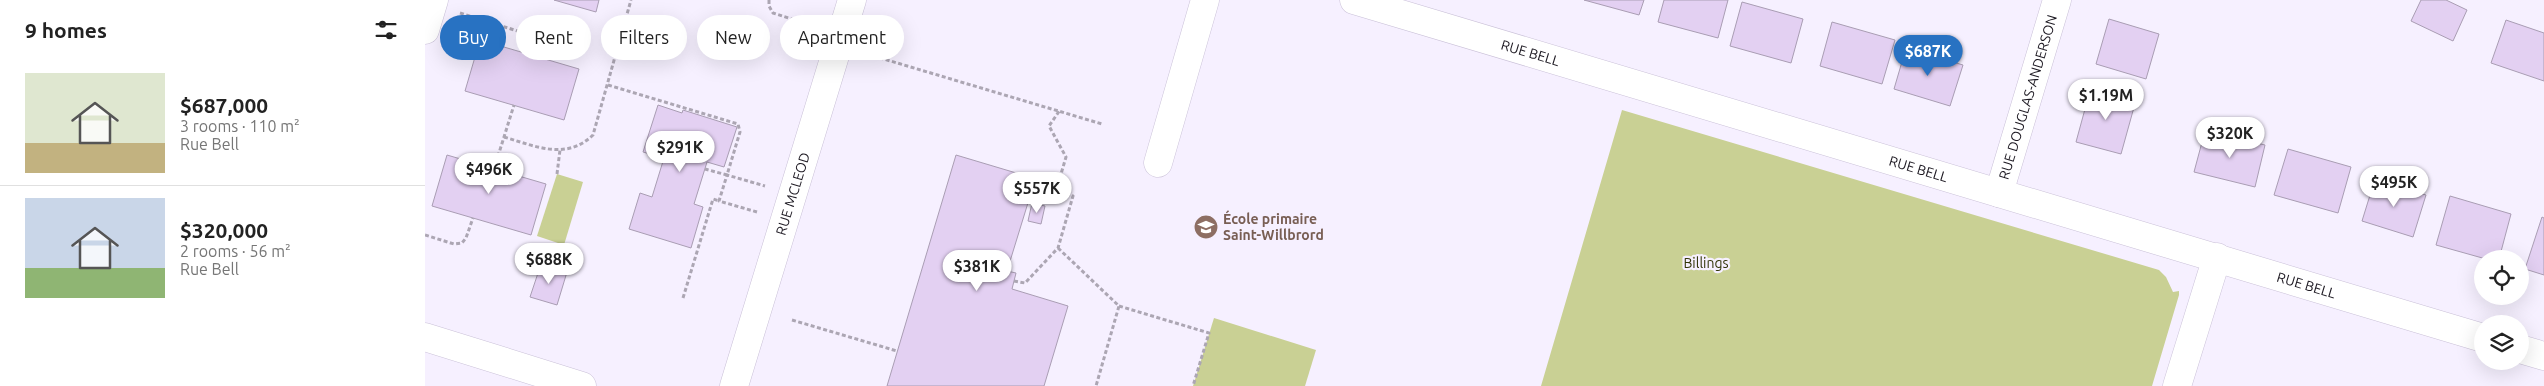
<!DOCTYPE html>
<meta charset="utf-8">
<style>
body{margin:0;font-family:Ubuntu,sans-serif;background:#f6f6f6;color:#222;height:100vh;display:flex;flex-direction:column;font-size:19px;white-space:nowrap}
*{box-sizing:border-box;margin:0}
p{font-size:16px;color:#767676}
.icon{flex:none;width:28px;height:28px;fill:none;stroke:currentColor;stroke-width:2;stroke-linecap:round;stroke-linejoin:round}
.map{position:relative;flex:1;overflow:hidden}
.sheet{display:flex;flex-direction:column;background:#fff;width:425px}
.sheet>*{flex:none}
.guide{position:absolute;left:15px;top:15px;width:475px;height:45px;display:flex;gap:10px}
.controls{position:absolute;left:2049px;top:250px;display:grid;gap:10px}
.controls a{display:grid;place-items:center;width:55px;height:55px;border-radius:50%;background:#fff;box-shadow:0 5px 20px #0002;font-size:25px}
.price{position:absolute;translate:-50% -42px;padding:0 11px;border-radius:18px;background:#fff;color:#222;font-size:16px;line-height:32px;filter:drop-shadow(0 1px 2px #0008)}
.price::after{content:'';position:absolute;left:50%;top:30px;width:15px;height:11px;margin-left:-8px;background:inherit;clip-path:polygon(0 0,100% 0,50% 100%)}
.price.on{background:#2872c2;color:#fff}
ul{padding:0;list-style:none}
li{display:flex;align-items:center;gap:15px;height:125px;padding:0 25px}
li+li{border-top:1px solid #e0e0e0}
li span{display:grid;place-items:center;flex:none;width:140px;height:100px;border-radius:0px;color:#555}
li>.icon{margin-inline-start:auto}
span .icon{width:60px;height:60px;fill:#fffc;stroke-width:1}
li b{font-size:21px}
h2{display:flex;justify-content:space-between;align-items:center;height:60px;padding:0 25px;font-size:21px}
.chip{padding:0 18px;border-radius:22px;background:#fff;box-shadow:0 5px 20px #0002;font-size:18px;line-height:45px}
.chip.on{background:#2872c2;color:#fff}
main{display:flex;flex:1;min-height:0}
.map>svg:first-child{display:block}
.green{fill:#c9d094}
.building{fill:#e3d0f2;stroke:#a99db3}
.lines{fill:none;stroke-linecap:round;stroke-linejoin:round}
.minor-casing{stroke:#cac1d8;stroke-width:29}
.path{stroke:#aca6b3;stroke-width:3;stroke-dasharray:4 2.5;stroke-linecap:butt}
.minor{stroke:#fff;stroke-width:28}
.labels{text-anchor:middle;stroke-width:4.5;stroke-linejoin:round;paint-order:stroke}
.street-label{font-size:14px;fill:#1b1720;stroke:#f6f0ff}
.education-label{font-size:14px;font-weight:bold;fill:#785e54;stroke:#f6f0ff;text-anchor:start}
.park-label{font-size:14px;fill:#313407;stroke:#f6f0ff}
</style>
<main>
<section class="sheet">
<h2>9 homes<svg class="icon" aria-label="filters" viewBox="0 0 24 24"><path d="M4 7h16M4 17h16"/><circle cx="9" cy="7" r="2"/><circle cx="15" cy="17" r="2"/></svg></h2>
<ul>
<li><span style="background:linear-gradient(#dfe7d0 70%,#c2b280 0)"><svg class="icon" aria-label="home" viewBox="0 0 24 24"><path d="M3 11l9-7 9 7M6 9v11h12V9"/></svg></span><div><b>$687,000</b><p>3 rooms · 110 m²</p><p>Rue Bell</p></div></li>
<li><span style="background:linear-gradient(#c9d6e8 70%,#8fb573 0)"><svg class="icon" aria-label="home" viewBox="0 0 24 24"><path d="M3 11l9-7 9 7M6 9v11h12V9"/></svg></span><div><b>$320,000</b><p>2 rooms · 56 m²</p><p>Rue Bell</p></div></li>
</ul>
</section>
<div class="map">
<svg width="2119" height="386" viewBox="0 0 2119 386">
<rect width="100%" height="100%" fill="#f6f0ff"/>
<!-- green -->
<g class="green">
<path d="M1197,110l537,160 7,7 7,15 6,-1v4l-27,91h-611z"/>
<path d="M132,174l26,8 -19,63 -27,-9z"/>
<path d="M789,318l102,32 -11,36h-112z"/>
</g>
<!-- building -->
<g class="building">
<path d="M129,0h45l-3,12z"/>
<path d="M1159,0h60l-5,15z"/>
<path d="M1239,0h64l-10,38 -60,-16z"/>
<path d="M1996,0h25l21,10 -14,31 -42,-20z"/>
<path d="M1317,2l61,17 -12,44 -61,-17z"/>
<path d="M1684,19l50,15 -13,45 -50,-15z"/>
<path d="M2081,20l38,13v48l-53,-18z"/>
<path d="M1407,22l63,18 -13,44 -62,-18z"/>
<path d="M55,40l99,29 -15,51 -99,-29z"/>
<path d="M1481,48l57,17 -13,41 -56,-17z"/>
<path d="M1666,87l45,13 -15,54 -45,-12z"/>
<path d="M233,105l24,8 1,-3 54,17 -13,40 -17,-5 -13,42 9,3 -12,41 -62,-19 11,-36 12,4 12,-39 -21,-6z"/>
<path d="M1780,131l60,14 -10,42 -61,-15z"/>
<path d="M1863,149l63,18 -13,46 -64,-18z"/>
<path d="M22,155l99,29 -15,51 -99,-29z"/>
<path d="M531,155l87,26 -4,14 -8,-2 -24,78 9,2 -4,16 56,17 -24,80h-157z"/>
<path d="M1950,179l51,16 -13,42 -51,-16z"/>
<path d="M2025,196l61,18 -12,45h-13l-50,-14z"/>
<path d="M607,203l13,3 -4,18 -13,-3z"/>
<path d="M2117,217l2,1v57l-19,-6z"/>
<path d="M116,264l26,8 -10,33 -27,-8z"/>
</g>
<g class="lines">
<defs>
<g id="minor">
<path id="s1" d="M929,0l1129,338"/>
<path d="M0,30l9,-30"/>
<path d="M733,163l47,-163"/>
<path id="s2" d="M1574,193l58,-193"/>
<path d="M0,337l157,49"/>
<path d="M2095,349l24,7"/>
<path id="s3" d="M309,386l118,-386"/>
<path d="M1752,386l40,-129"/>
</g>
</defs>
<!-- minor casing -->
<use href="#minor" class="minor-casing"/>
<!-- path -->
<g class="path">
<path d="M344,0v6l4,7 40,13"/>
<path d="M35,13l64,20c7,7 9,12 7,22"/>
<path d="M442,54l235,70"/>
<path d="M183,85l130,39 2,8 -13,43 -22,-6"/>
<path d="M79,137c31,9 62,24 89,-2l38,-135"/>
<path d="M69,169l20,-64"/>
<path d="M132,174l3,-24"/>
<path d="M631,191l10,-34 -17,-31 11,-16"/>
<path d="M332,212l-38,-11 8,-26 38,11"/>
<path d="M0,235l29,9 8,-1 4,-5 7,-20"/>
<path d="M633,248l61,58 -23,80"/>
<path d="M589,281l11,2 33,-35 15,-52 -32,-8"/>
<path d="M258,298l30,-99 6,2"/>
<path d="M694,306l90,27 -16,53"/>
<path d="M367,320l105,31"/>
</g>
<!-- minor -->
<use href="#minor" class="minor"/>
</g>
<!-- icons -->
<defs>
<symbol id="school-disc" viewBox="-11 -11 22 22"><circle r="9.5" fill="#8d6e63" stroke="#f6f0ff"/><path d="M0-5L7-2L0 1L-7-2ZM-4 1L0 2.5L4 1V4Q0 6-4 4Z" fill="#fff"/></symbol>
</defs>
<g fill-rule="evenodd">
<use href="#school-disc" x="767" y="213" width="28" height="28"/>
</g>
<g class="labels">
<!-- street labels -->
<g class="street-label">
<text dy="5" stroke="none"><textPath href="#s1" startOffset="184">RUE BELL</textPath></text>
<text dy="5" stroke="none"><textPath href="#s2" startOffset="100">RUE DOUGLAS-ANDERSON</textPath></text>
<text dy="5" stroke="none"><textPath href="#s1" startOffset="589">RUE BELL</textPath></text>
<text dy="5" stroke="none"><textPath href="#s3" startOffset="201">RUE MCLEOD</textPath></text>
<text dy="5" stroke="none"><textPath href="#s1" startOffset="994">RUE BELL</textPath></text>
</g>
<!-- education labels -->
<g class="education-label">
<text x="798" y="224">École primaire<tspan x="798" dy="16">Saint-Willbrord</tspan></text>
</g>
<!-- park labels -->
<g class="park-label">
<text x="1281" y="268">Billings</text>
</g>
</g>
</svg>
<div class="controls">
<a><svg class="icon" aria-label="locate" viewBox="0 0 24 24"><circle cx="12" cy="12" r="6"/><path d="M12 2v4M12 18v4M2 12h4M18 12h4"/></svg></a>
<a><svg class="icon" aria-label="layers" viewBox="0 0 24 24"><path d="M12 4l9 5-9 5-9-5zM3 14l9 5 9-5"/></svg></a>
</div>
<b class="price on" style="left:1503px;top:77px">$687K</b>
<b class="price" style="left:1681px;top:121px">$1.19M</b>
<b class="price" style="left:1805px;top:159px">$320K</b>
<b class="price" style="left:255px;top:173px">$291K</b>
<b class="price" style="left:64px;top:195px">$496K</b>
<b class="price" style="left:1969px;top:208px">$495K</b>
<b class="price" style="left:612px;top:214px">$557K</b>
<b class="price" style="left:124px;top:285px">$688K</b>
<b class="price" style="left:552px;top:292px">$381K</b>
<div class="guide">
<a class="chip on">Buy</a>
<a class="chip">Rent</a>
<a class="chip">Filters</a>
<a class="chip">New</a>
<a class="chip">Apartment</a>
</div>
</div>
</main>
